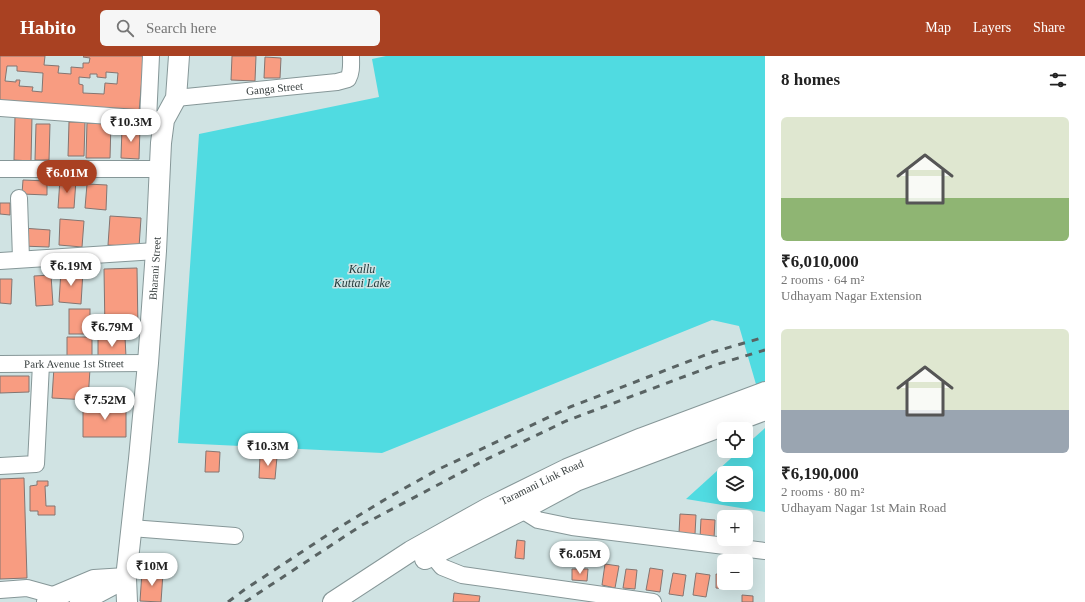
<!DOCTYPE html>
<meta charset="utf-8">
<style>
body{margin:0;font-family:"Times New Roman",serif;background:#f6f6f6;color:#222;height:100vh;display:flex;flex-direction:column;font-size:15px;white-space:nowrap}
*{box-sizing:border-box;margin:0}
p{font-size:13px;color:#767676}
.icon{flex:none;width:22px;height:22px;fill:none;stroke:currentColor;stroke-width:2;stroke-linecap:round;stroke-linejoin:round}
.map{position:relative;flex:1;overflow:hidden}
.side{display:flex;flex-direction:column;background:#fff;width:320px}
.side>*{flex:none}
.controls{position:absolute;left:717px;top:366px;display:grid;gap:8px}
.controls a{display:grid;place-items:center;width:36px;height:36px;border-radius:6px;background:#fff;box-shadow:0 4px 16px #0002;font-size:20px}
.price{position:absolute;translate:-50% -34px;padding:0 9px;border-radius:14px;background:#fff;color:#222;font-size:13px;line-height:26px;filter:drop-shadow(0 1px 2px #0008)}
.price::after{content:'';position:absolute;left:50%;top:24px;width:12px;height:9px;margin-left:-6px;background:inherit;clip-path:polygon(0 0,100% 0,50% 100%)}
.price.current{background:#a94122;color:#fff}
ul{padding:0;list-style:none}
li{display:grid;align-content:center;gap:8px;height:212px;padding:0 16px}
li span{display:grid;place-items:center;height:124px;border-radius:6px;color:#555}
li>.icon{margin-inline-start:auto}
span .icon{width:72px;height:72px;fill:#fffc;stroke-width:1}
li b{font-size:17px}
h2{display:flex;justify-content:space-between;align-items:center;height:48px;padding:0 16px;font-size:17px}
header{display:flex;align-items:center;gap:24px;box-sizing:border-box;height:56px;padding:0 20px;background:#a94122;color:#fff}
header strong{font-size:19px}
nav{display:flex;gap:22px;margin-inline-start:auto;font-size:14px}
.search{width:280px;height:36px;background:#f6f6f6;display:flex;align-items:center;gap:10px;box-sizing:border-box;padding:0 14px;border-radius:6px;color:#767676;font-size:15px}
main{display:flex;flex:1;min-height:0}
.map>svg:first-child{display:block}
.water{fill:#50dbe1;fill-rule:evenodd}
.building{fill:#f89c81;stroke:#847571;fill-rule:evenodd}
.lines{fill:none;stroke-linecap:round;stroke-linejoin:round}
.minor-casing{stroke:#869798;stroke-width:18}
.tertiary-casing{stroke:#869798;stroke-width:22}
.minor{stroke:#fff;stroke-width:16}
.tertiary{stroke:#fff;stroke-width:20}
.rail{stroke:#596363;stroke-width:3;stroke-dasharray:7 7;stroke-linecap:butt}
.labels{text-anchor:middle;stroke-width:3;stroke-linejoin:round;paint-order:stroke}
.street-label{font-size:11px;fill:#343b3b;stroke:#d0e3e3}
.water-label{font-size:12px;font-style:italic;fill:#1f3738;stroke:#d0e3e3}
</style>
<header>
<strong>Habito</strong>
<div class="search"><svg class="icon" aria-label="search" viewBox="0 0 24 24"><circle cx="10" cy="10" r="6"/><path d="M15 15l6 6"/></svg>Search here</div>
<nav><a>Map</a><a>Layers</a><a>Share</a></nav>
</header>
<main>
<div class="map">
<svg width="765" height="546" viewBox="0 0 765 546">
<rect width="100%" height="100%" fill="#d0e3e3"/>
<!-- water -->
<g class="water">
<path d="M386,0h379v364l-5,-22 -21,-72 -27,-6 -330,133 -204,-10 21,-309 180,-37 -7,-38z"/>
<path d="M765,372v84l-79,-13 53,-48h7v-6zM724,417h22v22h-22z"/>
</g>
<!-- building -->
<g class="building">
<path d="M0,0h45l-1,9 15,1 -1,7 13,1v-7l12,1v-5h6l1,-5 -7,-1 1,-1h60l-5,56 -139,-11zM7,10h10v5l26,2 -1,19 -10,-1 1,-4 -14,-1 1,-6h-4v2l-11,-1zM106,16l12,1 -1,11 -12,-1 -1,11 -21,-1v-8l-4,-1v-7l11,1v-4h7v3l9,1z"/>
<path d="M232,0h24l-1,25 -24,-1z"/>
<path d="M265,1l16,1 -1,20h-16z"/>
<path d="M15,60l17,1 -1,44 -17,-1z"/>
<path d="M69,66h16l-1,34h-16z"/>
<path d="M87,67h24l-1,35h-24z"/>
<path d="M36,68h14l-1,36h-14z"/>
<path d="M122,71h18l-1,32 -18,-1z"/>
<path d="M60,123l16,1 -2,28h-16z"/>
<path d="M23,124l24,1v14l-25,-1z"/>
<path d="M87,128l20,1 -1,25 -21,-2z"/>
<path d="M0,147h10v12l-10,-1z"/>
<path d="M110,160l31,2 -2,29 -31,-2z"/>
<path d="M60,163l24,2 -2,26 -23,-2z"/>
<path d="M22,172l28,2 -1,17 -28,-1z"/>
<path d="M137,212l1,62 -33,1 -1,-62z"/>
<path d="M61,214l22,1 -2,33 -22,-2z"/>
<path d="M51,219l2,30 -17,1 -2,-30z"/>
<path d="M0,223h12l-1,25 -11,-1z"/>
<rect x="69" y="253" width="21" height="25"/>
<path d="M67,281h25v21l-25,1z"/>
<path d="M125,281l1,20 -28,1v-20z"/>
<path d="M54,311l36,2 -2,31 -36,-2z"/>
<path d="M0,320h29v16l-29,1z"/>
<path d="M126,348v33h-43v-32z"/>
<path d="M206,395l14,1 -1,20h-14z"/>
<path d="M260,400l17,1 -2,22 -16,-1z"/>
<path d="M24,422l3,100 -27,1v-100z"/>
<path d="M37,425h11v5h-3l1,20h9v9h-17v-4h-8v-25l7,-1z"/>
<path d="M680,458l16,1 -1,19 -16,-1z"/>
<path d="M701,463l14,1 -1,18h-14z"/>
<path d="M517,484l8,1 -1,18 -9,-1z"/>
<path d="M558,496h8v13h-9z"/>
<path d="M605,508l14,2 -4,22 -13,-3z"/>
<path d="M650,512l13,2 -3,22 -14,-2z"/>
<path d="M572,513h16l-1,12 -15,-1z"/>
<path d="M626,513l11,1 -2,19 -12,-1z"/>
<path d="M142,516l21,1 -2,29 -21,-1z"/>
<path d="M673,517l13,2 -3,21 -14,-2z"/>
<path d="M696,517l14,2 -4,22 -13,-2z"/>
<path d="M716,518l8,1 1,14 -9,-1z"/>
<path d="M454,537l26,3 -1,6h-26z"/>
<path d="M742,539l11,1v6h-11z"/>
</g>
<g class="lines">
<defs>
<g id="minor">
<path id="s1" d="M176,42l161,-16 11,-3c4,-7 3,-15 3,-23"/>
<path d="M0,52l164,12"/>
<path d="M148,64l3,-64"/>
<path d="M0,113h159"/>
<path d="M19,142l2,61"/>
<path d="M0,205l156,-10"/>
<path id="s2" d="M0,308l148,-1"/>
<path d="M0,410l36,-2 5,-100"/>
<path d="M522,454l16,10 34,7 193,24"/>
<path d="M131,472l104,8"/>
<path d="M432,499l10,12 20,8 191,27"/>
<path d="M0,534l27,-2 29,8"/>
</g>
<g id="tertiary">
<path d="M425,503l97,-49 54,-29 189,-71"/>
<path d="M47,546l9,-6 38,-16 32,-2"/>
<path d="M80,546l38,-20"/>
<path id="s3" d="M127,546l-1,-24 13,-119 9,-96 8,-112 5,-108 3,-23 12,-22 3,-42"/>
<path id="s4" d="M333,546l78,-51 77,-43 79,-39 75,-31 123,-46"/>
</g>
</defs>
<!-- minor casing -->
<use href="#minor" class="minor-casing"/>
<!-- tertiary casing -->
<use href="#tertiary" class="tertiary-casing"/>
<!-- minor -->
<use href="#minor" class="minor"/>
<!-- tertiary -->
<use href="#tertiary" class="tertiary"/>
<!-- rail -->
<g class="rail">
<path d="M228,546l16,-12 91,-60 54,-33 48,-27 133,-63 143,-55 52,-15"/>
<path d="M245,546l117,-77 121,-64 83,-40 149,-56 50,-15"/>
</g>
</g>
<g class="labels">
<!-- street labels -->
<g class="street-label">
<text dy="4" stroke="none"><textPath href="#s1" startOffset="99">Ganga Street</textPath></text>
<text dy="4" stroke="none"><textPath href="#s3" startOffset="335">Bharani Street</textPath></text>
<text dy="4" stroke="none"><textPath href="#s2" startOffset="74">Park Avenue 1st Street</textPath></text>
<text dy="4" stroke="none"><textPath href="#s4" startOffset="241">Taramani Link Road</textPath></text>
</g>
<!-- water labels -->
<g class="water-label">
<text x="362" y="217">Kallu<tspan x="362" dy="14">Kuttai Lake</tspan></text>
</g>
</g>
</svg>
<div class="controls">
<a><svg class="icon" aria-label="locate" viewBox="0 0 24 24"><circle cx="12" cy="12" r="6"/><path d="M12 2v4M12 18v4M2 12h4M18 12h4"/></svg></a>
<a><svg class="icon" aria-label="layers" viewBox="0 0 24 24"><path d="M12 4l9 5-9 5-9-5zM3 14l9 5 9-5"/></svg></a>
<a>+</a>
<a>−</a>
</div>
<b class="price" style="left:131px;top:87px">₹10.3M</b>
<b class="price current" style="left:67px;top:138px">₹6.01M</b>
<b class="price" style="left:71px;top:231px">₹6.19M</b>
<b class="price" style="left:112px;top:292px">₹6.79M</b>
<b class="price" style="left:105px;top:365px">₹7.52M</b>
<b class="price" style="left:268px;top:411px">₹10.3M</b>
<b class="price" style="left:580px;top:519px">₹6.05M</b>
<b class="price" style="left:152px;top:531px">₹10M</b>
</div>
<section class="side">
<h2>8 homes<svg class="icon" aria-label="filters" viewBox="0 0 24 24"><path d="M4 7h16M4 17h16"/><circle cx="9" cy="7" r="2"/><circle cx="15" cy="17" r="2"/></svg></h2>
<ul>
<li><span style="background:linear-gradient(#dfe7d0 65%,#8fb573 0)"><svg class="icon" aria-label="home" viewBox="0 0 24 24"><path d="M3 11l9-7 9 7M6 9v11h12V9"/></svg></span><div><b>₹6,010,000</b><p>2 rooms · 64 m²</p><p>Udhayam Nagar Extension</p></div></li>
<li><span style="background:linear-gradient(#dfe7d0 65%,#9aa5b1 0)"><svg class="icon" aria-label="home" viewBox="0 0 24 24"><path d="M3 11l9-7 9 7M6 9v11h12V9"/></svg></span><div><b>₹6,190,000</b><p>2 rooms · 80 m²</p><p>Udhayam Nagar 1st Main Road</p></div></li>
</ul>
</section>
</main>
